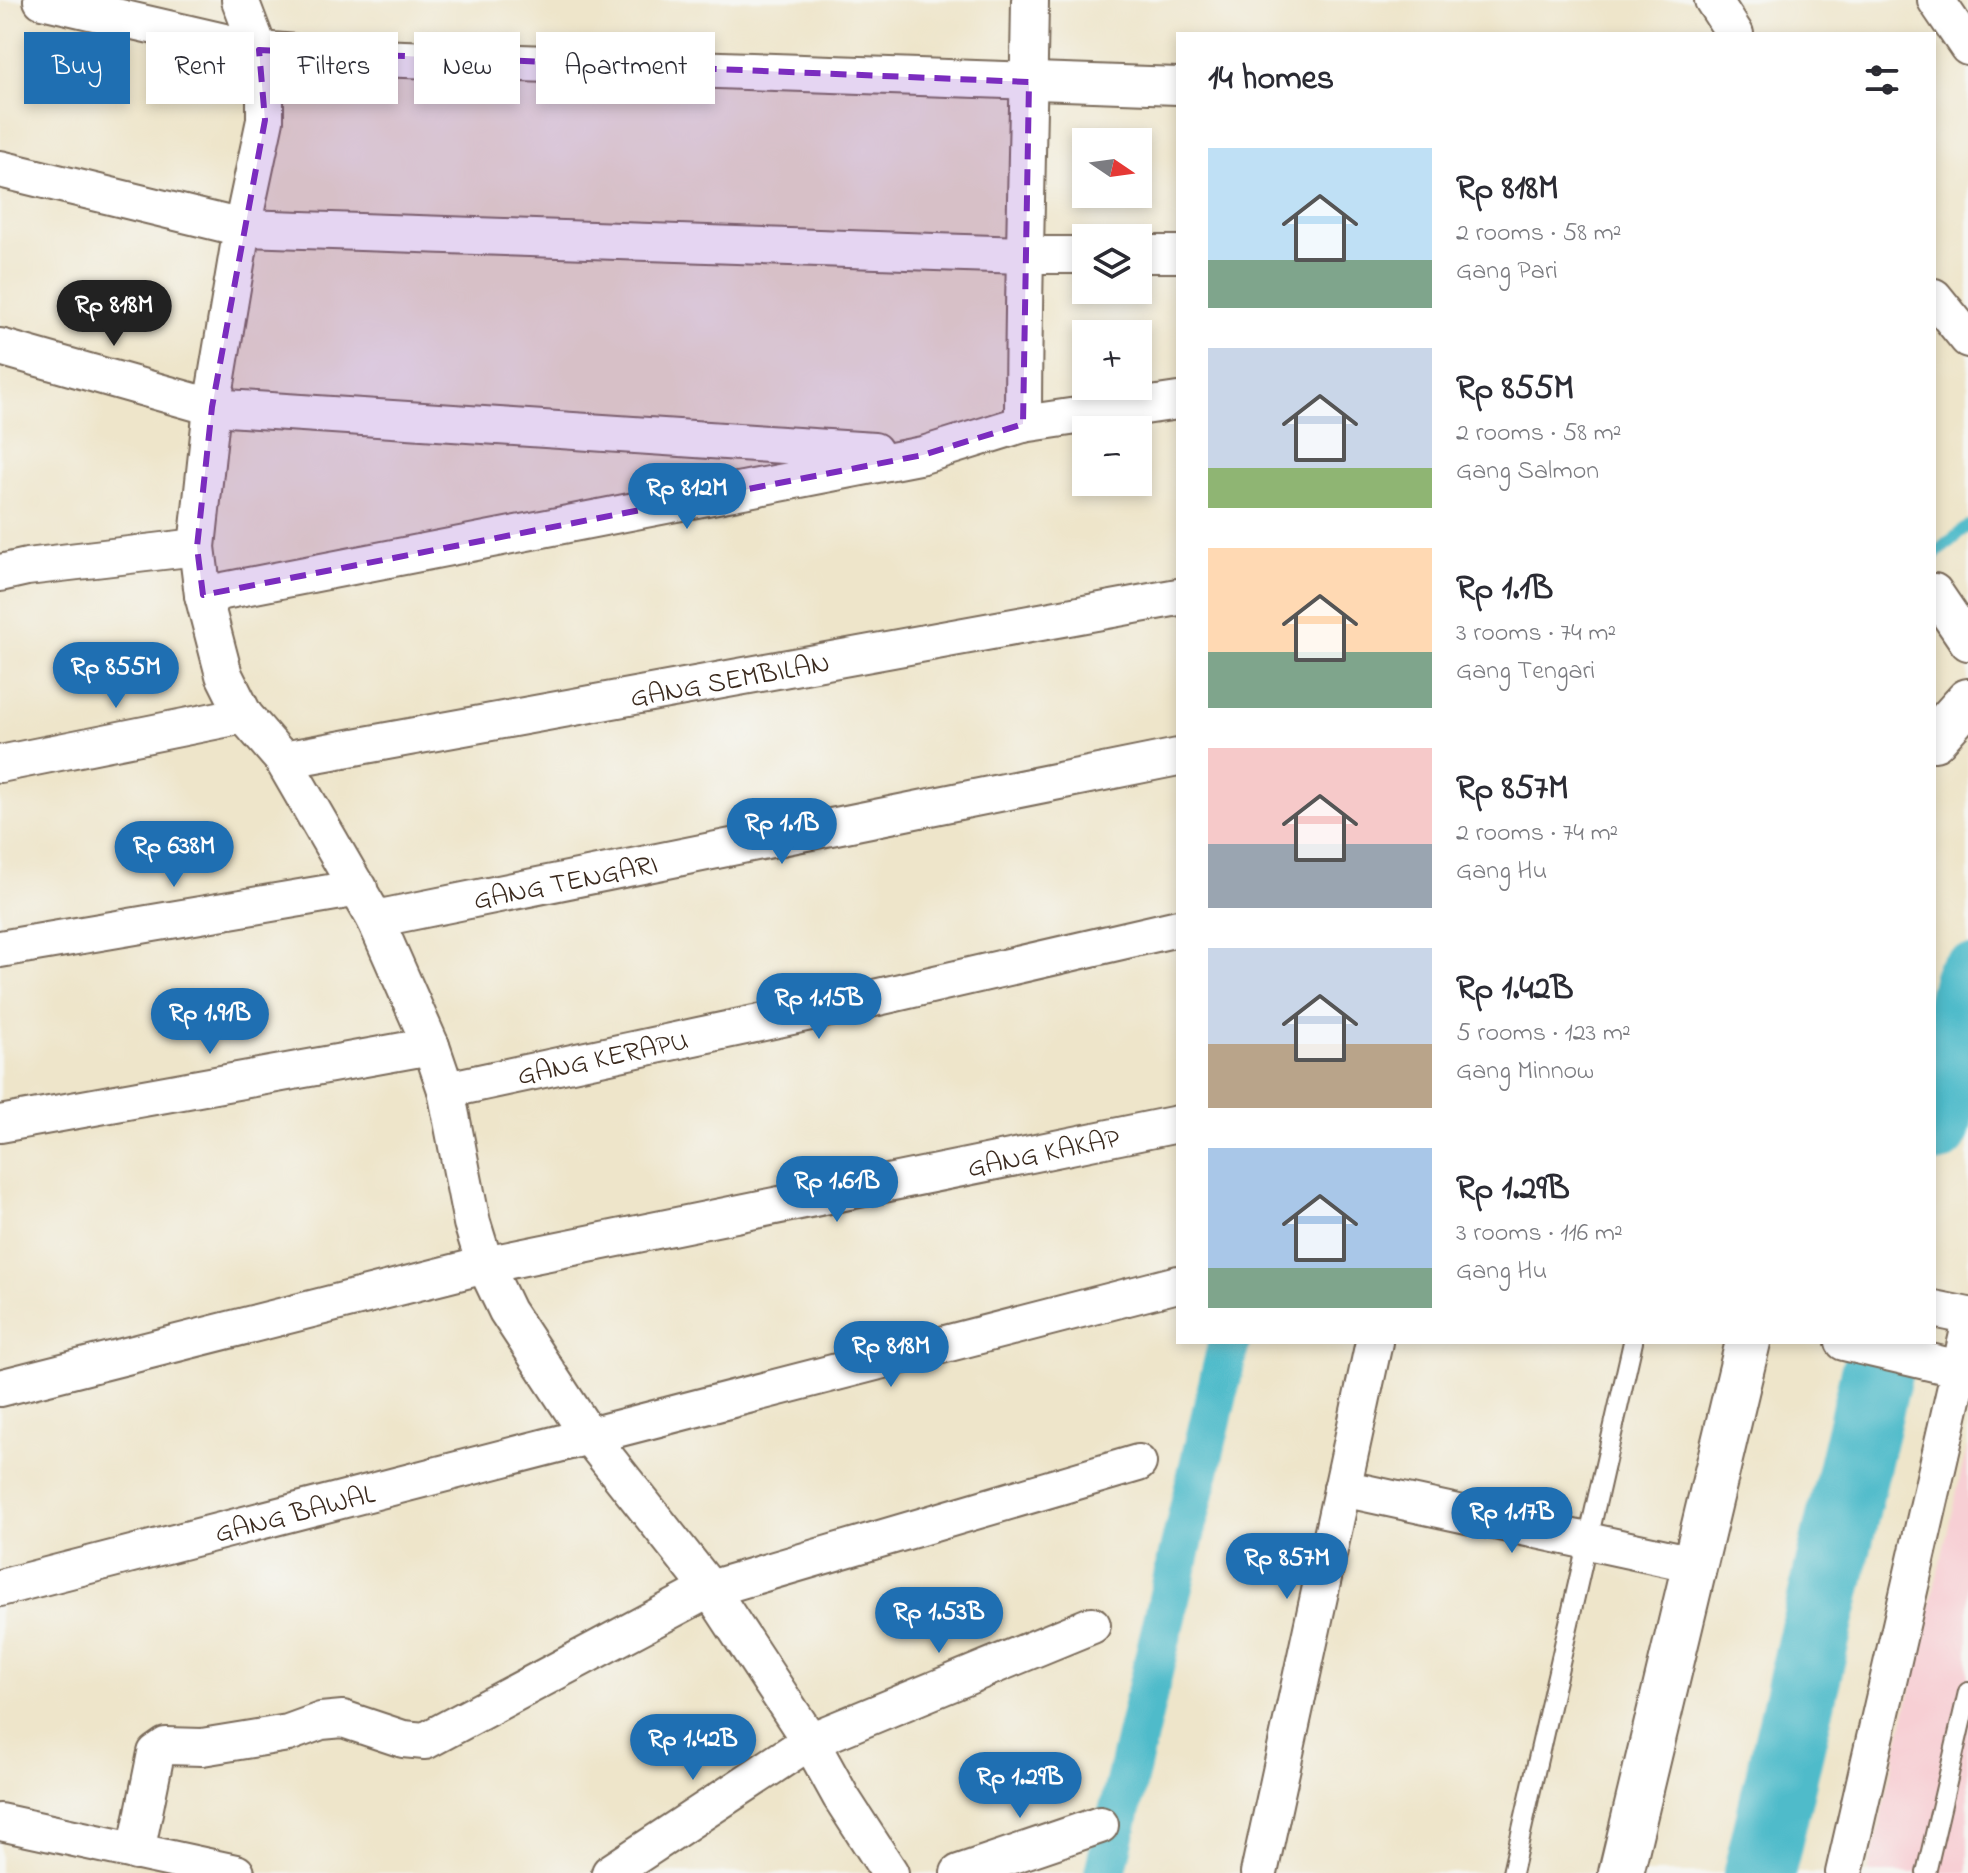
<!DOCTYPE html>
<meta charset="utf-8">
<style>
body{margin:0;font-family:"Indie Flower",sans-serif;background:#f2f2f3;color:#2b2b33;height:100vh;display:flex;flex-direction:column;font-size:30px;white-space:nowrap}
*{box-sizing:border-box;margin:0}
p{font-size:26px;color:#7c7c81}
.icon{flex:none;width:44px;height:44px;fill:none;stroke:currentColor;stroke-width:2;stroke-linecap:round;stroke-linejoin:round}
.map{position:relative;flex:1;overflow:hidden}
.side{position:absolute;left:1176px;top:32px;width:760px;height:1312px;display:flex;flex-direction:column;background:#fff;border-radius:0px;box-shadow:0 4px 12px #0003}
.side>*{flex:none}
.banner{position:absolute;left:24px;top:32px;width:760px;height:72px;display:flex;gap:16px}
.needle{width:52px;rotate:103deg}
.tools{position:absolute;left:1072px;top:128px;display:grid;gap:16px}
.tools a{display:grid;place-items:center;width:80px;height:80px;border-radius:0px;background:#fff;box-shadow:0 4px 12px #0003;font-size:40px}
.price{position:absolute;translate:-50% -68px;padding:0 18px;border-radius:28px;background:#1f6fb2;color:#fff;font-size:26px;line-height:52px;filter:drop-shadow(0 2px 4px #0008)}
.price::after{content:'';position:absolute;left:50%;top:48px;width:24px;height:18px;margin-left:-12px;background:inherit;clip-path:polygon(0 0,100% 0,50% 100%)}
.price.active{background:#222;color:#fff}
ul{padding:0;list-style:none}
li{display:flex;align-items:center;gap:24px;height:200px;padding:0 32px}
li span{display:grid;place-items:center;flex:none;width:224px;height:160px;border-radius:0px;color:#555}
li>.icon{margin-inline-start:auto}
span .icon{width:96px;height:96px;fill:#fffc;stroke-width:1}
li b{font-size:34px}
h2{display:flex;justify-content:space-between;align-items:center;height:96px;padding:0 32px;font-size:34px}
.tag{padding:0 28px;border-radius:0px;background:#fff;box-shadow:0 4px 12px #0003;font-size:28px;line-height:72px}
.tag.active{background:#1f6fb2;color:#fff}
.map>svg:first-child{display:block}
.built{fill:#f7cfd4}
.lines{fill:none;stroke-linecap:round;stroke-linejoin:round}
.stream{stroke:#4fbbca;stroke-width:12}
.canal{stroke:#4fbbca;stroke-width:42}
.river{stroke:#4fbbca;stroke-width:72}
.lane-casing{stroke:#7a6b5a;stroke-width:22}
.street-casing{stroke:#7a6b5a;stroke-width:40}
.secondary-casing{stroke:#7a6b5a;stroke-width:48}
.lane{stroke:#fff;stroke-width:18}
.street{stroke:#fff;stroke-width:36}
.secondary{stroke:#fff;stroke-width:44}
.marked{fill:#7b2cbf;fill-opacity:0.2;stroke:#7b2cbf;stroke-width:6;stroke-dasharray:16 10;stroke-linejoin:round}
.labels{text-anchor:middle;stroke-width:6;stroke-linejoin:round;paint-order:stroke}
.street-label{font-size:28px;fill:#3b2a1e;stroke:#f6f6f2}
</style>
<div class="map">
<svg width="1968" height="1873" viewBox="0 0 1968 1873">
<rect width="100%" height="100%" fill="#f6f6f2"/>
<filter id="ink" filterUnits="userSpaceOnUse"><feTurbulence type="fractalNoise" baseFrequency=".0125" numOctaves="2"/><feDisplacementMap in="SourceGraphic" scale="16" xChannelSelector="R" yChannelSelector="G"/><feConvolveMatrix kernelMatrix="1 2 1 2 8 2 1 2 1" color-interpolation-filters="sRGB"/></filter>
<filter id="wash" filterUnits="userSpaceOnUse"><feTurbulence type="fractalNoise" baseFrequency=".006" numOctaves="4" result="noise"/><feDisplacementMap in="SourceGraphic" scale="32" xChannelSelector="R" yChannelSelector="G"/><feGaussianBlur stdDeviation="1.8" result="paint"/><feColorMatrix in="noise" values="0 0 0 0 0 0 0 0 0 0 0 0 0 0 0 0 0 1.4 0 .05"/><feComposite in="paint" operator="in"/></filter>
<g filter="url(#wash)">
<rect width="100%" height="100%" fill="#eee5ca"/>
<!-- built -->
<path class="built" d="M1968,1443v430h-100z"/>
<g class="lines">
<!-- stream -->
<path class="stream" d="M1934,555l34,-29"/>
<!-- canal -->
<path class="canal" d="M1105,1873l124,-531"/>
<!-- river -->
<g class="river">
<path d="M1934,1128l34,-146"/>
<path d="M1759,1873l117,-499"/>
</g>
</g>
</g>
<g filter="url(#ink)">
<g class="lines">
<defs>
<g id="lane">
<path d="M1512,1873l121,-531"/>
<path d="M1926,1873l42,-181"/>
</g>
<g id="street">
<path d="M42,0l217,50 88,7 831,29"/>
<path d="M240,0l19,50 6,39v31l-23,108 -30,179 -15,140 6,48 21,80 20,40 39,45 92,159 56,127 15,44 26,133 13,42 22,46 82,125 121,153 100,152 31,56 49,76"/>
<path d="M1713,0l22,34"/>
<path d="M1936,0l32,47"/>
<path d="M0,169l242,59 781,27h63"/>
<path d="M1138,254h40"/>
<path d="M1934,297l34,42"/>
<path d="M0,347l212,60 662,44"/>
<path d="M1023,424c0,-142 5,-283 7,-424"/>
<path d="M0,573l27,-6 170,-20"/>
<path d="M1934,592l34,50"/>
<path d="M203,595l720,-140 100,-31 155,-23"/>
<path id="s1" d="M283,760l895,-163"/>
<path d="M0,764l244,-49"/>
<path id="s2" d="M375,919l803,-162"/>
<path d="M0,949l359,-61"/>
<path id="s3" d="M446,1090l402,-86 330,-76"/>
<path d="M0,1124l431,-78"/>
<path d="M1934,1309l34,7"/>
<path d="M1844,1342l116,27"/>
<path id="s4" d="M0,1388l485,-123 693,-141"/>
<path d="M1342,1488l352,76"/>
<path id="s5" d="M0,1588l1178,-304"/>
<path d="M0,1822l236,51"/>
<path d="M136,1852l20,-99 10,-7 36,1 86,-14 33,-12 22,-2 60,20 22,2 285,-152 428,-126"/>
<path d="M610,1873l200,-132 282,-116"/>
<path d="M959,1873l141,-48"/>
<path d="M1259,1873l115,-531"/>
<path d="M1844,1873l124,-539"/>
</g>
<g id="secondary">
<path d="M1934,739l34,-38"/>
<path d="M1621,1873l127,-531"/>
</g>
</defs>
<!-- lane casing -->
<use href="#lane" class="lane-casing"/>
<!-- street casing -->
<use href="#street" class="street-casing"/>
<!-- secondary casing -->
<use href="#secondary" class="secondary-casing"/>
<!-- lane -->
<use href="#lane" class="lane"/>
<!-- street -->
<use href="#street" class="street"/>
<!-- secondary -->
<use href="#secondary" class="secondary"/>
</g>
</g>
<!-- marked area -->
<path class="marked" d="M259,50l770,32 -6,342 -100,31 -720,140 -6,-48 15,-140 53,-287z"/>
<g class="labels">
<!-- street labels -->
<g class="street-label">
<text dy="10" stroke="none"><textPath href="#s1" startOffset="454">GANG SEMBILAN</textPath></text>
<text dy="10" stroke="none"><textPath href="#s2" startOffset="194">GANG TENGARI</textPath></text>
<text dy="10" stroke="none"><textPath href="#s3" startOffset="160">GANG KERAPU</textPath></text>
<text dy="10" stroke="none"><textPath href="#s4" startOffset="1070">GANG KAKAP</textPath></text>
<text dy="10" stroke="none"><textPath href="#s5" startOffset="304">GANG BAWAL</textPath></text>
</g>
</g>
</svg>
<div class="tools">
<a><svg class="needle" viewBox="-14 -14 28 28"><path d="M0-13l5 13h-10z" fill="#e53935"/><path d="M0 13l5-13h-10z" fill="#7c7c81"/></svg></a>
<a><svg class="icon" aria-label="layers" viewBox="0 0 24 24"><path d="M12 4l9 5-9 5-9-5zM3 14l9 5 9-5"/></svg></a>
<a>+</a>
<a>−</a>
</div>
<b class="price active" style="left:114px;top:348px">Rp 818M</b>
<b class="price" style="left:687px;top:531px">Rp 812M</b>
<b class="price" style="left:116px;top:710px">Rp 855M</b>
<b class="price" style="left:782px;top:866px">Rp 1.1B</b>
<b class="price" style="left:174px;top:889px">Rp 638M</b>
<b class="price" style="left:819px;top:1041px">Rp 1.15B</b>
<b class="price" style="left:210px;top:1056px">Rp 1.91B</b>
<b class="price" style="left:837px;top:1224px">Rp 1.61B</b>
<b class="price" style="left:891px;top:1389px">Rp 818M</b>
<b class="price" style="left:1512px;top:1555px">Rp 1.17B</b>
<b class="price" style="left:1287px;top:1601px">Rp 857M</b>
<b class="price" style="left:939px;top:1655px">Rp 1.53B</b>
<b class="price" style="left:693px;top:1782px">Rp 1.42B</b>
<b class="price" style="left:1020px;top:1820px">Rp 1.29B</b>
<div class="banner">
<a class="tag active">Buy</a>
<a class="tag">Rent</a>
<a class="tag">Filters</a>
<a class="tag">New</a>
<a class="tag">Apartment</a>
</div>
<section class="side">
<h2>14 homes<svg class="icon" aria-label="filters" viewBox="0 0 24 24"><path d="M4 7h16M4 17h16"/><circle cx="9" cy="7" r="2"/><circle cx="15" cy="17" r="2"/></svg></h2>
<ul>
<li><span style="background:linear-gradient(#bfe0f5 70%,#7fa58c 0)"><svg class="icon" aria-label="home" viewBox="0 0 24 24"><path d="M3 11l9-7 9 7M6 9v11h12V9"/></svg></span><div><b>Rp 818M</b><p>2 rooms · 58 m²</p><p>Gang Pari</p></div></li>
<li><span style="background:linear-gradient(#c9d6e8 75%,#8fb573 0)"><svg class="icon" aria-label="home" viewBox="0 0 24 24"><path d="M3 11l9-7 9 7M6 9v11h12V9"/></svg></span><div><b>Rp 855M</b><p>2 rooms · 58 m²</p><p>Gang Salmon</p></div></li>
<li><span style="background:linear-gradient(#ffd9b3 65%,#7fa58c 0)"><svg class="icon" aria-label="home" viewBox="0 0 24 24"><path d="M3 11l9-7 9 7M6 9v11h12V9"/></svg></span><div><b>Rp 1.1B</b><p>3 rooms · 74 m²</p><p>Gang Tengari</p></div></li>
<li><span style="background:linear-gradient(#f6c9c9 60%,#9aa5b1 0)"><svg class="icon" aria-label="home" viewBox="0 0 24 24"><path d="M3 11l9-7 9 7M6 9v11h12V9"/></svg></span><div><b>Rp 857M</b><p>2 rooms · 74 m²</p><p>Gang Hu</p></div></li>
<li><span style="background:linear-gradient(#c9d6e8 60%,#b9a48a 0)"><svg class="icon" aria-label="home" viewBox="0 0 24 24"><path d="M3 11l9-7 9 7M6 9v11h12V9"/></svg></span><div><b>Rp 1.42B</b><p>5 rooms · 123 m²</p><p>Gang Minnow</p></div></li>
<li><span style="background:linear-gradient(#a9c7e8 75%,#7fa58c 0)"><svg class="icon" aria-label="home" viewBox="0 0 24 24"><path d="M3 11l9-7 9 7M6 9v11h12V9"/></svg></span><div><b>Rp 1.29B</b><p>3 rooms · 116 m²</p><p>Gang Hu</p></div></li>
</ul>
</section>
</div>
